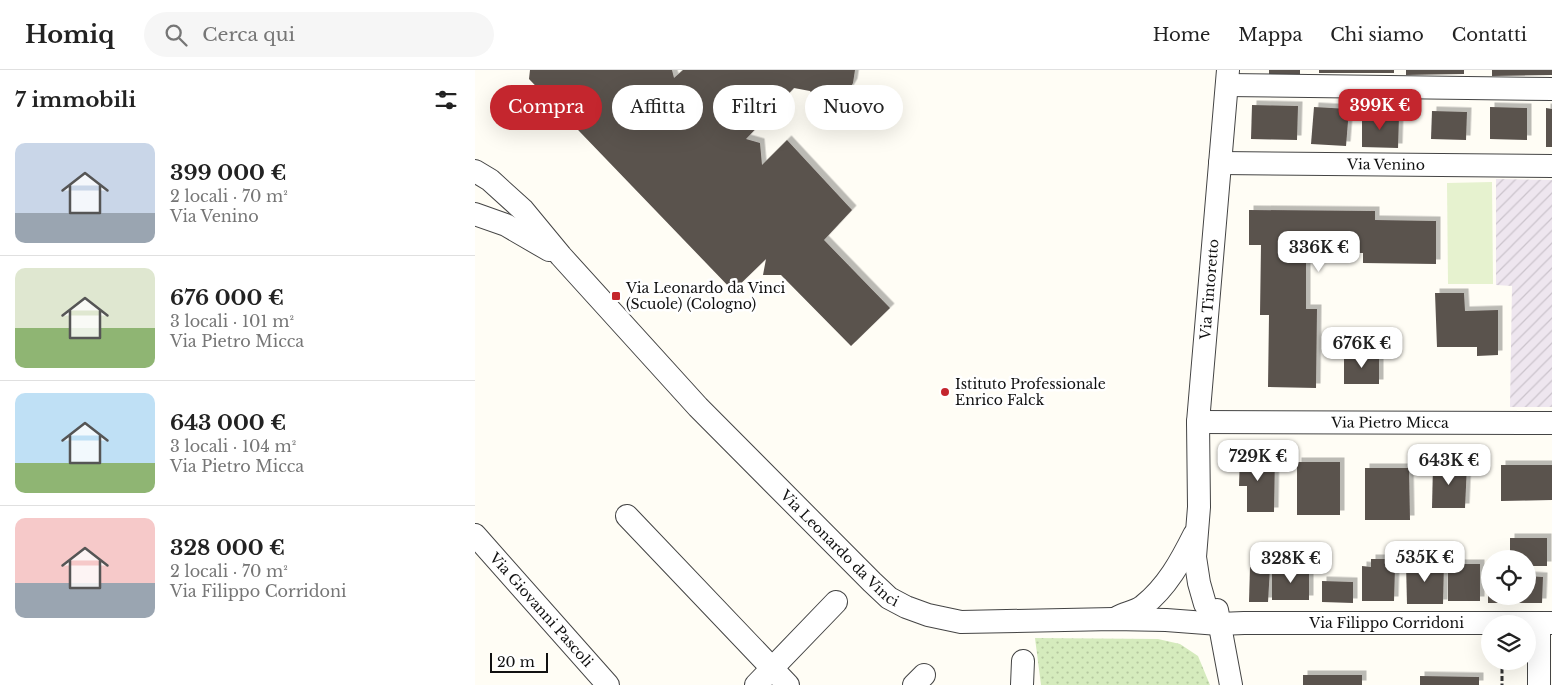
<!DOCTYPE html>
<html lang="it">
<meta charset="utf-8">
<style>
body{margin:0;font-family:"Libre Baskerville",serif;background:#f6f6f6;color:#222;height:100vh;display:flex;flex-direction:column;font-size:19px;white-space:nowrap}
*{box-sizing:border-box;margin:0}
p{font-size:16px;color:#767676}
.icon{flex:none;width:28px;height:28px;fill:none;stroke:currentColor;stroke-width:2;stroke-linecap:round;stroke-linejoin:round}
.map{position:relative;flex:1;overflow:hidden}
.panel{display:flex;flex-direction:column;background:#fff;width:475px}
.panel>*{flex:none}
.top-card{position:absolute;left:15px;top:15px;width:475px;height:45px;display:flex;gap:10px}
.fabs{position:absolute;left:1006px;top:480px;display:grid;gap:10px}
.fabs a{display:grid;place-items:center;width:55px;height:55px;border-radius:50%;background:#fff;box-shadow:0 5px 20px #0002;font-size:25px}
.scale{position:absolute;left:15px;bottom:12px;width:58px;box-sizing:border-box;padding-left:5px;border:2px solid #111;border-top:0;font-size:14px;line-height:18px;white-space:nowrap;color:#111;-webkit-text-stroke:4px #fff;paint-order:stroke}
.price{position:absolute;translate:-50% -42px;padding:0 11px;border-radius:10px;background:#fff;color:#222;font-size:16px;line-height:32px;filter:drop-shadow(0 1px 2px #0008)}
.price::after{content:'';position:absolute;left:50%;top:30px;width:15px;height:11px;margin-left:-8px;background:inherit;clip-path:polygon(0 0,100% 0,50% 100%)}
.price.active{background:#c4262e;color:#fff}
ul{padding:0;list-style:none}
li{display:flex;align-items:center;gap:15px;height:125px;padding:0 15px}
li+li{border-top:1px solid #e0e0e0}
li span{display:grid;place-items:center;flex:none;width:140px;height:100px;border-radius:10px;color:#555}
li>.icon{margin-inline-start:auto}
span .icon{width:60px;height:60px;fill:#fffc;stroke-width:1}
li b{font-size:21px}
h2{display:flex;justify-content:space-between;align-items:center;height:60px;padding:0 15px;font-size:21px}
.chip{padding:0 18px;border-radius:22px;background:#fff;box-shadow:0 5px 20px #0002;font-size:18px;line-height:45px}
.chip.active{background:#c4262e;color:#fff}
header{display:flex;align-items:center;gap:30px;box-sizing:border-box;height:70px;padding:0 25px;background:#fff;border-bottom:1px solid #e0e0e0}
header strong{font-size:24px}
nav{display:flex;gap:28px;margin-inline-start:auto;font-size:18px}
.search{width:350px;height:45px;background:#f6f6f6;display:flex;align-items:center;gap:12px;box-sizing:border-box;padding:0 18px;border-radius:28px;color:#767676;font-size:19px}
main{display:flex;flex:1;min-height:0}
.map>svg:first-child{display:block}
.industrial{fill:url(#industrial-furrows)}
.grass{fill:url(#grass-dots)}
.pitch{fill:#e6f2cf}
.building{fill:#5a524d;filter:url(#shadow)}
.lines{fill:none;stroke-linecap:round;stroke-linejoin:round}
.minor-casing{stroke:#444;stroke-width:24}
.path{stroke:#333;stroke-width:3;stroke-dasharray:5 2.5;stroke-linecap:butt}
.minor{stroke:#fff;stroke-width:22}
.poi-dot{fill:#c4262e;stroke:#fff;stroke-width:2}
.labels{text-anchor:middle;stroke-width:5;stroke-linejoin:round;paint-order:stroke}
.street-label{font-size:14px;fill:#111;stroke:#fff}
.poi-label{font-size:14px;fill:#111;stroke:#fff;text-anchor:start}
</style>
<header>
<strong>Homiq</strong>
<div class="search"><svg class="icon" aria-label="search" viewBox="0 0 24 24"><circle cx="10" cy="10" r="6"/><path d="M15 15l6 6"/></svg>Cerca qui</div>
<nav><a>Home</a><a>Mappa</a><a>Chi siamo</a><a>Contatti</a></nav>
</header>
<main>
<section class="panel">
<h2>7 immobili<svg class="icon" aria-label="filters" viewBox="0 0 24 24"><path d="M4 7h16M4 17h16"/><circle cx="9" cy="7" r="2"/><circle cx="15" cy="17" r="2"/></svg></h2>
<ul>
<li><span style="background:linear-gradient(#c9d6e8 70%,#9aa5b1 0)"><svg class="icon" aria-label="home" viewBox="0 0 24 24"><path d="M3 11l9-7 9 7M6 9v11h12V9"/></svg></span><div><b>399 000 €</b><p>2 locali · 70 m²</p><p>Via Venino</p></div></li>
<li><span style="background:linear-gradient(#dfe7d0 60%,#8fb573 0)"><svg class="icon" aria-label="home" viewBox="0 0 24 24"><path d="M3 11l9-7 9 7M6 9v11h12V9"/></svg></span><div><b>676 000 €</b><p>3 locali · 101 m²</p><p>Via Pietro Micca</p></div></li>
<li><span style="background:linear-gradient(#bfe0f5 70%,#8fb573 0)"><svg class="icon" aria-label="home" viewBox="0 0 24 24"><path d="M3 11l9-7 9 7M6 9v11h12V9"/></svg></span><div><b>643 000 €</b><p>3 locali · 104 m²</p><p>Via Pietro Micca</p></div></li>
<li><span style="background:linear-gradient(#f6c9c9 65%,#9aa5b1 0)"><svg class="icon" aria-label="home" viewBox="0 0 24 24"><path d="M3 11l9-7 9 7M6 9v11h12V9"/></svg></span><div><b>328 000 €</b><p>2 locali · 70 m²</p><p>Via Filippo Corridoni</p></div></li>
</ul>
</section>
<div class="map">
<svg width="1077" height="615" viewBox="0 0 1077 615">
<defs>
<pattern id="industrial-furrows" width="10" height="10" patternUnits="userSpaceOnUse" patternTransform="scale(1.25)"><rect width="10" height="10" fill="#eee6ef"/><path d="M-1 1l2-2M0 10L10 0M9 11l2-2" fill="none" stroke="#cbc4cc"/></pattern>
<pattern id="grass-dots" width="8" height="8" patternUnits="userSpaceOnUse" patternTransform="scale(1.25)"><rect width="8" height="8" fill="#d5ebbd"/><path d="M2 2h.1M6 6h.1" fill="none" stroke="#b6c8a1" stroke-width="1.8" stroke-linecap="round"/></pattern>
<filter id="shadow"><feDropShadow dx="4.5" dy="-4.5" stdDeviation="0" flood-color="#0004"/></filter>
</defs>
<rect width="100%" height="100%" fill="#fffdf5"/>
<!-- industrial -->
<path class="industrial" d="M1021,109l56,1v227h-42l2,-121 -16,-1z"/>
<!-- grass -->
<path class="grass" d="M560,568l123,1 22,5 18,12 12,29h-169z"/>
<!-- pitch -->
<path class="pitch" d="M1017,112l1,102h-45l-1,-101z"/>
<!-- building -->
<g class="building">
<path d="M55,0h142l2,8 9,-8h172l-2,13 -7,12 -20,19 -16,-23 -16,-3 -48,51 14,4 2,22 25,-25 65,70 -28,30 66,68 -39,38 -70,-71h-18l3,-16 -33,32 -204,-212z"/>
<rect x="794" y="0" width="31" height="4"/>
<rect x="844" y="0" width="75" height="3"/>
<path d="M931,0h58v4l-58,1z"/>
<path d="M1017,0h60v5l-60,1z"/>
<path d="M777,35l46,1 -1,34 -46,-1z"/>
<path d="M839,37l35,2 -3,37 -35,-2z"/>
<path d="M1015,37l37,1v32l-37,-1z"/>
<path d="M1071,38l6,1v38h-6z"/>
<path d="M957,41l35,1 -1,28 -35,-1z"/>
<path d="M887,45l37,1 -1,32 -36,-1z"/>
<path d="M774,140l126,1v9l61,1v43l-73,-1v-10l-57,-1v57h11l-1,79 -48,-1 1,-72h-9l1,-70h-12z"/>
<path d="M960,223h29l1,18 33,-1v45l-21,1v-9h-40z"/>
<path d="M904,284v30h-35v-29z"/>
<path d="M765,385h35l-1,57h-27v-26h-8z"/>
<rect x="822" y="392" width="43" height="53"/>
<path d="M958,395h34l-2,43h-33z"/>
<path d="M1026,395h51v35l-51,1z"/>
<path d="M890,398h44l1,52h-45z"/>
<path d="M1035,468h37v28h-20v-7h-17z"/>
<path d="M896,489h14v8l10,1 -1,33h-32v-35l9,1z"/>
<path d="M969,492l-1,42h-36l-1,-41z"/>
<rect x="973" y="494" width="32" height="37"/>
<path d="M1013,494h2v32h37v-20l16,1 -1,26h-54z"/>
<path d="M775,497l20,1 -2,34h-19z"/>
<rect x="797" y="498" width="37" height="32"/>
<path d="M847,511l31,1v21l-31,-1z"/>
<rect x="828" y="605" width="59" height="10"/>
<path d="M945,606l59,1v8h-59z"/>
</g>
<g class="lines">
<defs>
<g id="minor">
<path d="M752,15l325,4"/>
<path id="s1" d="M745,93l332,3"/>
<path id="s2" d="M0,101l15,9 33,30 38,46 137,151 174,175 17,16 17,9 22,8 33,7 152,-3 53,1 53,4 25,-1h308"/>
<path d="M0,144l31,11 43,25"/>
<path id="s3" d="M723,352l354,1"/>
<path d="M152,446l161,169"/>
<path id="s4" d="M0,465l133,150"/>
<path d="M742,540l14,75"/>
<path d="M643,547c8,-4 19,-6 25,-11 24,-19 38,-45 51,-71"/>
<path id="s5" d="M744,554l-14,-20 -6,-21 -4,-26 4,-50 -1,-85 30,-352"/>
<path d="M281,615l80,-83"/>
<path d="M439,615l10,-10"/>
<path d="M547,615l1,-24"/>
<path d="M1064,615v-62"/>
</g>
</defs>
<!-- minor casing -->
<use href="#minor" class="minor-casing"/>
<!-- path -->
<path class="path" d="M1027,591v24"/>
<!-- minor -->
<use href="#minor" class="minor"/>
</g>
<!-- markers -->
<g class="poi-dot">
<rect x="136" y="221" width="10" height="10" rx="2.5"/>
<circle cx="470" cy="322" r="5"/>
</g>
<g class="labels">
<!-- street labels -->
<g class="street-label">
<text dy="5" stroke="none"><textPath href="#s1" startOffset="166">Via Venino</textPath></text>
<text dy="5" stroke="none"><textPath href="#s5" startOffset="341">Via Tintoretto</textPath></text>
<text dy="5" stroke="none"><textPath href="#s3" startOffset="192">Via Pietro Micca</textPath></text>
<text dy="5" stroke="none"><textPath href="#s2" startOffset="526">Via Leonardo da Vinci</textPath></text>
<text dy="5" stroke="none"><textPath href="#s4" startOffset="100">Via Giovanni Pascoli</textPath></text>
<text dy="5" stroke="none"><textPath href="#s2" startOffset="1098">Via Filippo Corridoni</textPath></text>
</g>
<!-- poi labels -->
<g class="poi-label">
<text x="151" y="223">Via Leonardo da Vinci<tspan x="151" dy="16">(Scuole) (Cologno)</tspan></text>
<text x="480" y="319">Istituto Professionale<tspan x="480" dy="16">Enrico Falck</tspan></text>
</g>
</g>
</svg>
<div class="fabs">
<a><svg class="icon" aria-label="locate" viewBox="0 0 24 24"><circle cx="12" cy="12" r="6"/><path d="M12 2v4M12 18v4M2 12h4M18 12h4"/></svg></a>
<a><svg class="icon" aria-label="layers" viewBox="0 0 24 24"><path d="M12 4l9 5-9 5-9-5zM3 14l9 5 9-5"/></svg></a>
</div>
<div class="scale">20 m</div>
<b class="price active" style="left:905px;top:61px">399K €</b>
<b class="price" style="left:844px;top:203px">336K €</b>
<b class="price" style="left:887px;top:299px">676K €</b>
<b class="price" style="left:783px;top:412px">729K €</b>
<b class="price" style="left:974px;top:416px">643K €</b>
<b class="price" style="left:950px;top:513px">535K €</b>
<b class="price" style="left:816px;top:514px">328K €</b>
<div class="top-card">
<a class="chip active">Compra</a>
<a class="chip">Affitta</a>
<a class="chip">Filtri</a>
<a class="chip">Nuovo</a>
</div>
</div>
</main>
